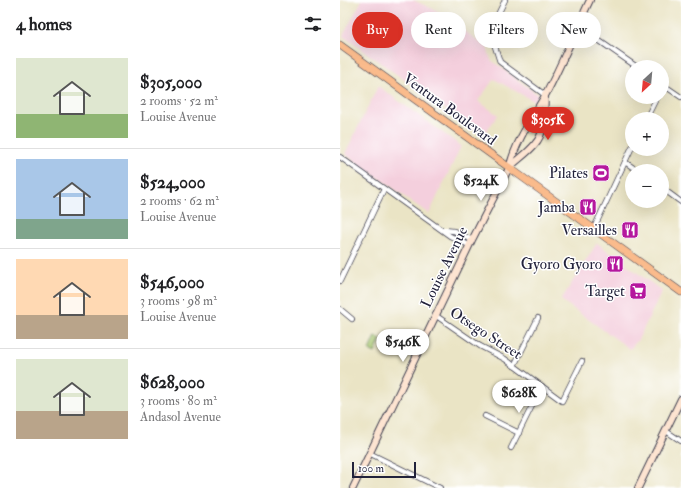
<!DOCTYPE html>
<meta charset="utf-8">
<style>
body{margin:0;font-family:"IM FELL Double Pica",serif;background:#f2f2f2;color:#202124;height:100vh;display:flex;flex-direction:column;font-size:15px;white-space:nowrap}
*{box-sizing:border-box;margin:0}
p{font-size:13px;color:#757577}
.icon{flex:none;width:22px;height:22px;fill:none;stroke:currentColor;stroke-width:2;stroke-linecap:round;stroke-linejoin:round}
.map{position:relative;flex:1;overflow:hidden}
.sheet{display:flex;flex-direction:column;background:#fff;width:340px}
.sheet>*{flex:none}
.banner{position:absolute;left:12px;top:12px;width:269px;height:36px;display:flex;gap:8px}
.needle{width:26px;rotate:206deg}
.controls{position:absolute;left:285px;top:60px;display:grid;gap:8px}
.controls a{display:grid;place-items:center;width:44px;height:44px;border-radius:50%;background:#fff;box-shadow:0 4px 16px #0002;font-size:20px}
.scale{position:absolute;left:12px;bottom:10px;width:64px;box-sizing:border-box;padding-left:4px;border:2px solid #22223b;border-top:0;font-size:11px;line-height:14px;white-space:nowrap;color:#22223b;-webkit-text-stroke:3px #fff;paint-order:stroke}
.price{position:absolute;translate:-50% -34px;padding:0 9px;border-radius:14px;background:#fff;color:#222;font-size:13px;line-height:26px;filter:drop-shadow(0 1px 2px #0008)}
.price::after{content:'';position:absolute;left:50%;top:24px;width:12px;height:9px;margin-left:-6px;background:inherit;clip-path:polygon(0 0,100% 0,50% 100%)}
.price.active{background:#d93025;color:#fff}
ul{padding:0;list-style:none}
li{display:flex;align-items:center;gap:12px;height:100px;padding:0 16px}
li+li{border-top:1px solid #e0e0e0}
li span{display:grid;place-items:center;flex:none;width:112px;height:80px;border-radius:0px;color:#555}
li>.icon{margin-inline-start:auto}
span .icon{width:48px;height:48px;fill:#fffc;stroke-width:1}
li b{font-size:17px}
h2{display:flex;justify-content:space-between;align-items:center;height:48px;padding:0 16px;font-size:17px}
.chip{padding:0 14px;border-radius:18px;background:#fff;box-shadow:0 4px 16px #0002;font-size:14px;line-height:36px}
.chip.active{background:#d93025;color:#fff}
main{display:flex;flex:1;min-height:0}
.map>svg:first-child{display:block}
.built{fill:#f4cfdd}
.green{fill:#a5c56e;stroke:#647454}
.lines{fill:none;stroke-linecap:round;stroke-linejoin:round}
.street-casing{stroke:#403f50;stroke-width:6}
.secondary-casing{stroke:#403f50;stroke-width:8}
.primary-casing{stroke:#403f50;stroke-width:8}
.street{stroke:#fff;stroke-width:4.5}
.secondary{stroke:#fde4d1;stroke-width:6}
.primary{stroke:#fabb8c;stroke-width:7}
.labels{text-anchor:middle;stroke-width:3;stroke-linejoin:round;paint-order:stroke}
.street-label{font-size:15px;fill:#22223b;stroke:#fff}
.poi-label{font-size:15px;fill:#22223b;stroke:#fff;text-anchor:end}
</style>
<main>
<section class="sheet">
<h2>4 homes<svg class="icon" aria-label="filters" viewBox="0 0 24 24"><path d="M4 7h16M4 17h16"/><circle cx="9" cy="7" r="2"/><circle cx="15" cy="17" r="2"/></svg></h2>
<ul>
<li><span style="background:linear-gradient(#dfe7d0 70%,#8fb573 0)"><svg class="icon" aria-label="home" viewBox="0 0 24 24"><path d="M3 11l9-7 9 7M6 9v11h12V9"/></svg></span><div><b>$305,000</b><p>2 rooms · 52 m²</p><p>Louise Avenue</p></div></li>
<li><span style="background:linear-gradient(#a9c7e8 75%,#7fa58c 0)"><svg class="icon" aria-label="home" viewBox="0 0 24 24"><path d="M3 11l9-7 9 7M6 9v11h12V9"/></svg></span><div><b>$524,000</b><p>2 rooms · 62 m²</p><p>Louise Avenue</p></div></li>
<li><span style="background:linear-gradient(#ffd9b3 70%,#b9a48a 0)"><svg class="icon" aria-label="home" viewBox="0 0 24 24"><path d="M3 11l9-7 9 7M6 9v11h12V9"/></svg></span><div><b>$546,000</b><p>3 rooms · 98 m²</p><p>Louise Avenue</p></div></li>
<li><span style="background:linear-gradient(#dfe7d0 65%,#b9a48a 0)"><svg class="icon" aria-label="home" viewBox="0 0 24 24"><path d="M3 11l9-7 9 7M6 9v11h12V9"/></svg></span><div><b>$628,000</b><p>3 rooms · 80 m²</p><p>Andasol Avenue</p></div></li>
</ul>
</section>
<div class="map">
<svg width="341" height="488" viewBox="0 0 341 488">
<rect width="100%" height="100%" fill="#fff"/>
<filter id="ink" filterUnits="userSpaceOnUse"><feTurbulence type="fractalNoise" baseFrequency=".025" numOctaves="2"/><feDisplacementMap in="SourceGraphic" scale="8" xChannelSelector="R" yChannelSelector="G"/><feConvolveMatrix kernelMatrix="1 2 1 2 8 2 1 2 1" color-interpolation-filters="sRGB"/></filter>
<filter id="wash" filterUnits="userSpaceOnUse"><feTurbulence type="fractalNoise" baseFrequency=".012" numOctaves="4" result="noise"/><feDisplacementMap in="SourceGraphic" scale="16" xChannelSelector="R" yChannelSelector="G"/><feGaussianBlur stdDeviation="0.9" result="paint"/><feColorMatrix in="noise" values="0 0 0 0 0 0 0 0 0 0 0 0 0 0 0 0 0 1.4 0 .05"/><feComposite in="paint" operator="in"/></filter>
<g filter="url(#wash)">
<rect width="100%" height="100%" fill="#eae4c5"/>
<!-- built -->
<g class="built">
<path d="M22,0h51l20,9 54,38 4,13 47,35 -3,7 -41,-23 -16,22 20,14 -15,21 -140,-100z"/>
<path d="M38,86l83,60 -32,68 -84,-60z"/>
<path d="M257,243l65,48 -24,49 -8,9 -69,-49z"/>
</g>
<!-- green -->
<path class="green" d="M35,336l6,3 -6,14 -6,-3z"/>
</g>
<g filter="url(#ink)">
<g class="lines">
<defs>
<g id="street">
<path d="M165,0l-15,31 9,28 1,3 45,33"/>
<path d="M238,26l59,41"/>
<path d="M322,84l19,13"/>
<path d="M306,119l11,-22"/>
<path d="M0,157l110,79 19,9"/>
<path d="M285,162l13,9"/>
<path d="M322,188l19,14"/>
<path d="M254,228l38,-81"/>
<path d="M104,230l10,1 18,9"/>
<path d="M0,281l44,-92"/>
<path d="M0,309l12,10"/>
<path d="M95,315l45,31 25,13 57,42 20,-40"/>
<path d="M174,366l24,-48"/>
<path d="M145,416l34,17"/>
<path d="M326,431l15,10"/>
<path d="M171,448l31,-62"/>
<path d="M29,453l71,35"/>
</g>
<g id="secondary">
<path d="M169,168c8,-8 19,-15 26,-24 11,-12 9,-33 10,-49"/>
<path d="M13,488l119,-248 37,-72c7,-27 23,-50 37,-74 16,-30 29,-63 44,-94"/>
<path d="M298,488l43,-89"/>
</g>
<path id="primary" d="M0,45l341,247"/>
</defs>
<!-- street casing -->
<use href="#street" class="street-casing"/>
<!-- secondary casing -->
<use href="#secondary" class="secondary-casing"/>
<!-- primary casing -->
<use href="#primary" class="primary-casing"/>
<!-- street -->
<use href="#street" class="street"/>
<!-- secondary -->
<use href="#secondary" class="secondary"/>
<!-- primary -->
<use href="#primary" class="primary"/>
</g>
</g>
<!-- icons -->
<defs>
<symbol id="stadium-square" viewBox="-11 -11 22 22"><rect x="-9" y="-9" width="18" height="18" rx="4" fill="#b5179e" stroke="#fff"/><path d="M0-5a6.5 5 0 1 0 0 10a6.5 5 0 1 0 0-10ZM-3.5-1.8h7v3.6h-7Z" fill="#fff"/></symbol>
<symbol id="restaurant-square" viewBox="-11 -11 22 22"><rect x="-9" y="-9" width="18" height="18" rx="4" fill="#b5179e" stroke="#fff"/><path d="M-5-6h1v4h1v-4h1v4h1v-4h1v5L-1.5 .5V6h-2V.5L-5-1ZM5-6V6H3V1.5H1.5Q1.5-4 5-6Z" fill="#fff"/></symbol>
<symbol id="supermarket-square" viewBox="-11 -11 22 22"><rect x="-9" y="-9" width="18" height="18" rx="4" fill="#b5179e" stroke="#fff"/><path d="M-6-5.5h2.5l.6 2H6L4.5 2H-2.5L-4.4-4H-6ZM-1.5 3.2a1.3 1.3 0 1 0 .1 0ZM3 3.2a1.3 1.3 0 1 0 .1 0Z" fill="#fff"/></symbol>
</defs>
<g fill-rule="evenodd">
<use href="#stadium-square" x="251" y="163" width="20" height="20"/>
<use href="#restaurant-square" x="238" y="197" width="20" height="20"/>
<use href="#restaurant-square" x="280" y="220" width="20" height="20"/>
<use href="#restaurant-square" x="265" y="254" width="20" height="20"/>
<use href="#supermarket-square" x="288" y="281" width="20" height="20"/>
</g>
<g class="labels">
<!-- street labels -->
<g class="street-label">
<text transform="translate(110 109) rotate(36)" y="5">Ventura Boulevard</text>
<text transform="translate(104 267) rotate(-64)" y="5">Louise Avenue</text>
<text transform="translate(146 333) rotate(33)" y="5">Otsego Street</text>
</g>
<!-- poi labels -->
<g class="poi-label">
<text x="248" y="178">Pilates</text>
<text x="235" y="212">Jamba</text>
<text x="277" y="235">Versailles</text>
<text x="262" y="269">Gyoro Gyoro</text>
<text x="285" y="296">Target</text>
</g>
</g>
</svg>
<div class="controls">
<a><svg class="needle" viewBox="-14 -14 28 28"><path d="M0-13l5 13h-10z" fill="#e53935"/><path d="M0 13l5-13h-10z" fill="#757577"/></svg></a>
<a>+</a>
<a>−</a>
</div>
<div class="scale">100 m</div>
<b class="price active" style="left:208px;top:141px">$305K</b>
<b class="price" style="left:141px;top:202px">$524K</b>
<b class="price" style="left:63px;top:363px">$546K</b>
<b class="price" style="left:179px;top:414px">$628K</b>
<div class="banner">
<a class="chip active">Buy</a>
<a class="chip">Rent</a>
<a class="chip">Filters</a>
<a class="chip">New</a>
</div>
</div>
</main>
